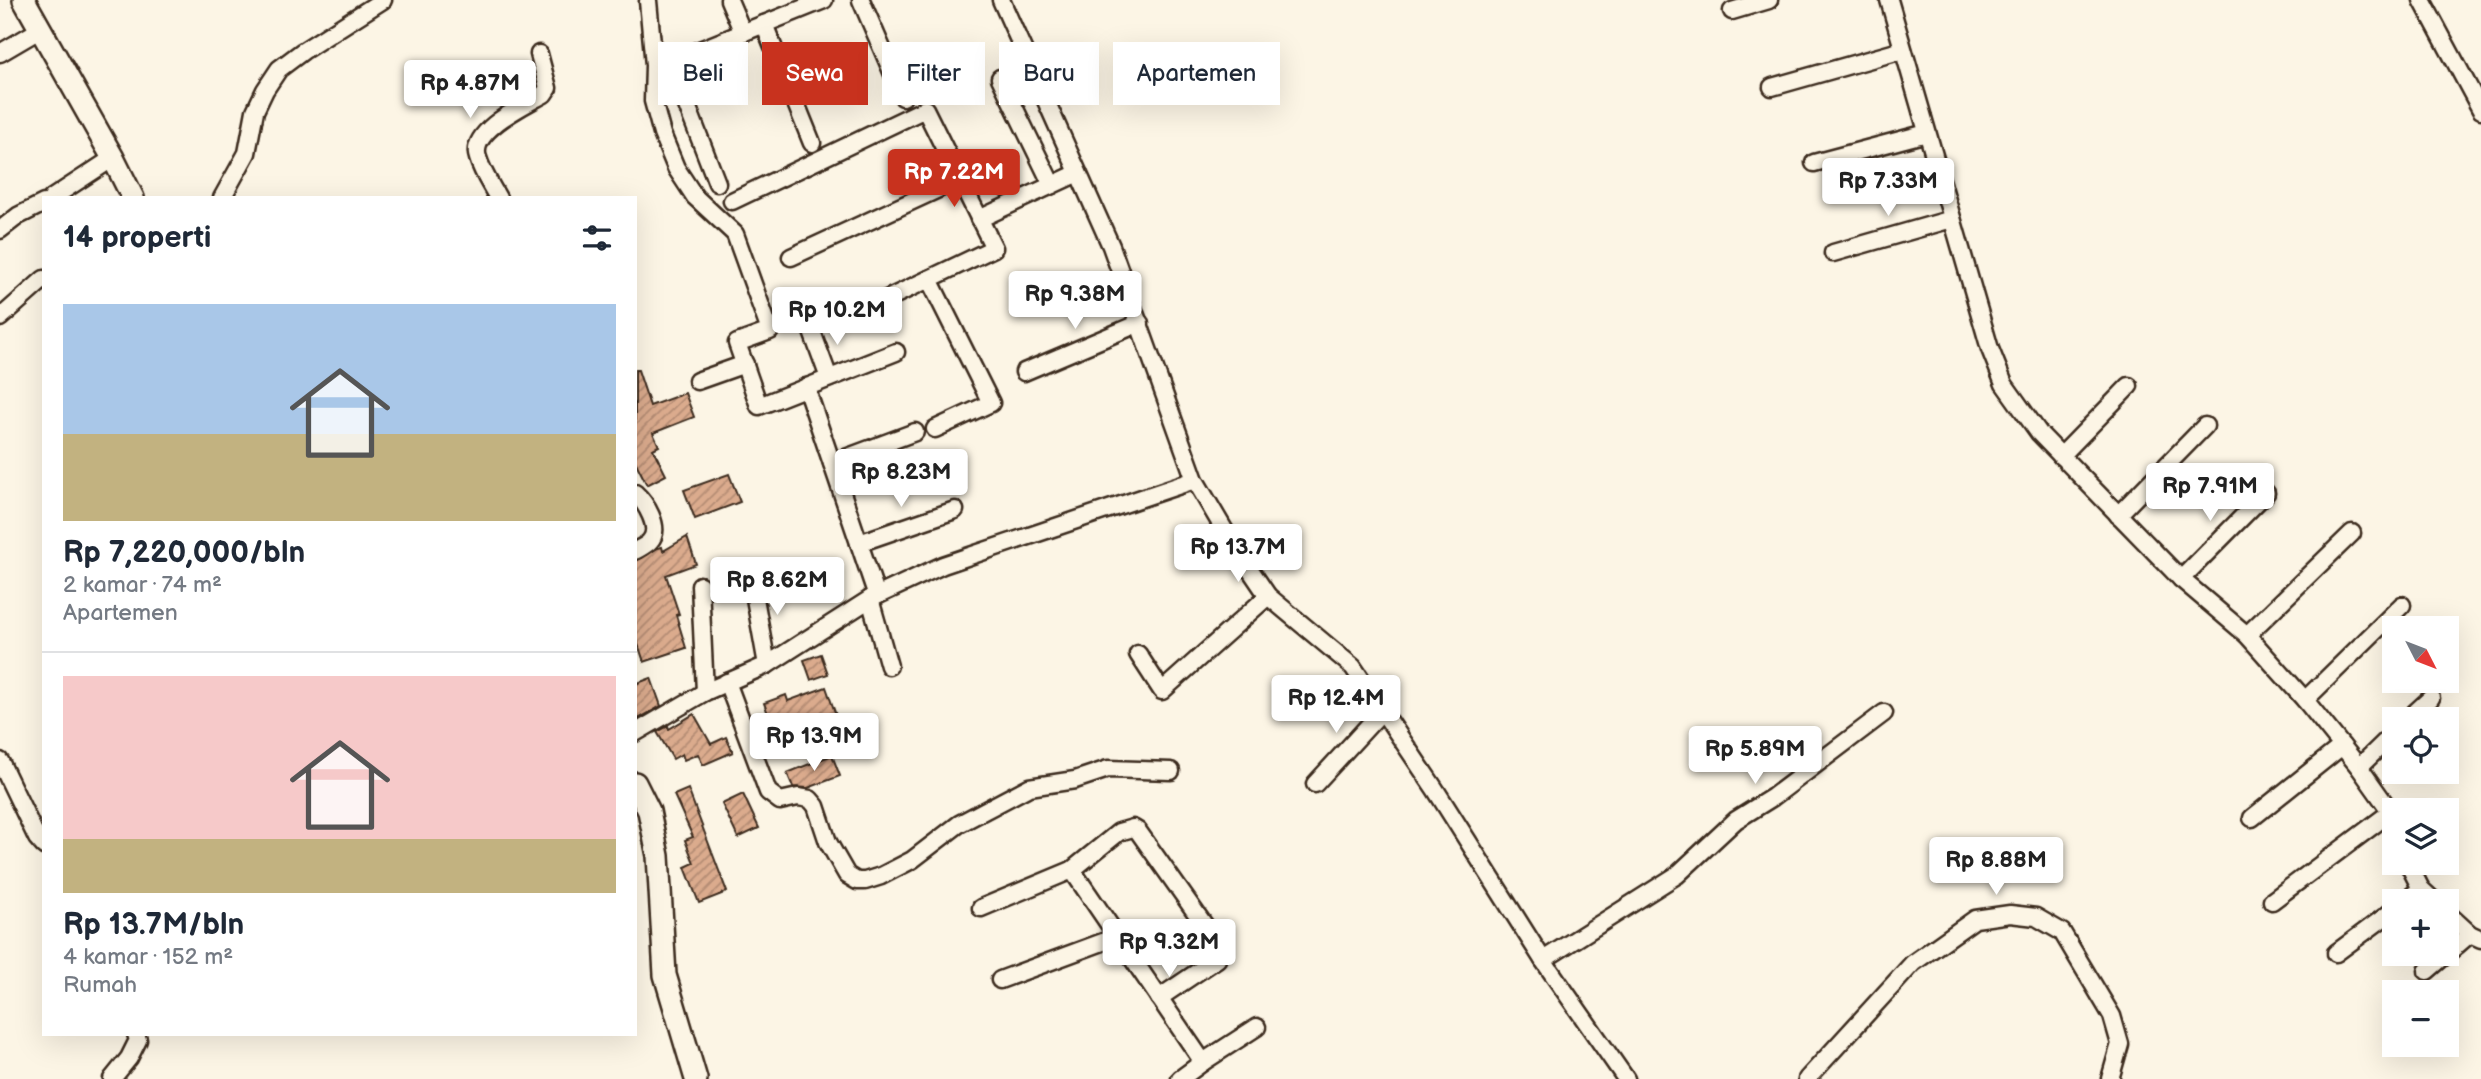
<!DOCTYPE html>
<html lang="id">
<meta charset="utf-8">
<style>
body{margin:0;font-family:"Balsamiq Sans",sans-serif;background:#f2f2f3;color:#1f2937;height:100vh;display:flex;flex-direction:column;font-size:26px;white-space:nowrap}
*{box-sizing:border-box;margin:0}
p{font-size:23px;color:#747a83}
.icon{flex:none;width:38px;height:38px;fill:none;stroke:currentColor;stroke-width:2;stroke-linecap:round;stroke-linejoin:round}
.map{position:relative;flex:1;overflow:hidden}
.side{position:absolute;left:42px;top:196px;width:595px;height:840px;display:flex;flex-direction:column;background:#fff;border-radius:0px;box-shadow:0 7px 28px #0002}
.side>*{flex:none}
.top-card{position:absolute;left:658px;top:42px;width:665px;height:63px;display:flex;gap:14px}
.needle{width:46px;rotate:132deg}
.fabs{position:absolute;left:2382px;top:616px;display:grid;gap:14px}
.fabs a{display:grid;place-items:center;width:77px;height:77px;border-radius:0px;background:#fff;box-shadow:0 7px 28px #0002;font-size:35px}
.price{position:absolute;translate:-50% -60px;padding:0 16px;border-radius:7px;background:#fff;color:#222;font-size:23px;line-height:46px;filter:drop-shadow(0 2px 4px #0008)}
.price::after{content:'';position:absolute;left:50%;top:42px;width:21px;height:16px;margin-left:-10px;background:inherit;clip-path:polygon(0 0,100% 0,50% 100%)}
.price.selected{background:#c8321e;color:#fff}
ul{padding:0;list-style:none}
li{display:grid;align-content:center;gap:14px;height:371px;padding:0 21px}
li+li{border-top:2px solid #e0e1e3}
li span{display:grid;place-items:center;height:217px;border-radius:0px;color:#555}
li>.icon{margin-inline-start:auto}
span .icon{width:126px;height:126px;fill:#fffc;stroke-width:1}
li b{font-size:30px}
h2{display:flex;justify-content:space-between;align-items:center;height:84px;padding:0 21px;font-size:30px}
.tag{padding:0 24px;border-radius:0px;background:#fff;box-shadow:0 7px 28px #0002;font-size:24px;line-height:63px}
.tag.selected{background:#c8321e;color:#fff}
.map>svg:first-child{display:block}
.building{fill:url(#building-hatch);stroke:#3b2a1e;stroke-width:2}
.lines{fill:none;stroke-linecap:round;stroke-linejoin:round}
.street-casing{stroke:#3b2a1e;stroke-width:21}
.secondary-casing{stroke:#3b2a1e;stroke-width:26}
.street{stroke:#fcf5e5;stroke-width:16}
.secondary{stroke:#fcf5e5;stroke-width:21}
</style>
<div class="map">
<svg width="2481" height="1079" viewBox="0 0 2481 1079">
<defs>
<pattern id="building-hatch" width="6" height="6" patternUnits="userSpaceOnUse" patternTransform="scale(1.75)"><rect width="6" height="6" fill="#dbab8d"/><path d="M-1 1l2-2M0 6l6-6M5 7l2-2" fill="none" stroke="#b38b73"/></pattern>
</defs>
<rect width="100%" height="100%" fill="#fcf5e5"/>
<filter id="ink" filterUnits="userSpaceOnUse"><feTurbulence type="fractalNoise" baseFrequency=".0143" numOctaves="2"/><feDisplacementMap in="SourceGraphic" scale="14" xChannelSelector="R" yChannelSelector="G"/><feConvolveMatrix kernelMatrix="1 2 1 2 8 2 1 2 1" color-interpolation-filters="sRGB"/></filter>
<g filter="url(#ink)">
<!-- building -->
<g class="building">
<path d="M635,370h3l12,36 35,-13 9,24 -41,16 6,13 -6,3 13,26 -19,10 -12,-24z"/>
<path d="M729,474l11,28 -45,17 -11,-29z"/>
<path d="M687,537l9,27 -30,11 13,39 -3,1 10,33 -42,14 -9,-27v-74l23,-13 4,-1 1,4z"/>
<path d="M821,654l7,20 -17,6 -7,-20z"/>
<path d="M651,678l10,28 -23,13 -3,-7v-28z"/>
<path d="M826,687l11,31 -60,20 -13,-35 22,-8 2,6z"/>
<path d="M694,714l17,30 15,-7 7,15 -30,13 -5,-11 -14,6 -2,-6 -9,5 -16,-27 11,-6 1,3z"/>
<path d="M832,755l8,21 -32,12 -15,-1 -6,-14z"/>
<path d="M688,789l39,103 -28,11 -14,-36 9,-4 -9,-23 8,-3 -19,-42z"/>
<path d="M743,794l16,34 -21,10 -16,-34z"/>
</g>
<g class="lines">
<defs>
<g id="street">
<path d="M729,0l14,33"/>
<path d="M861,0l42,97"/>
<path d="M1001,0l110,246 84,234 37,63 36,53 85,71 82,122 108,171 83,119"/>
<path d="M1889,0l101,349 14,35 35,49 142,146 66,56 58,65 54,67 32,45 3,11"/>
<path d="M2422,0l59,110"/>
<path d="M648,1l6,64 -1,36 9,33 14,34 19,29 40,37 35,97 -33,12 22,63 137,-54"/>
<path d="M1732,11l37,-11"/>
<path d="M764,24l48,119"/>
<path d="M0,53l41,-24"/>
<path d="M1000,78l52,107"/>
<path d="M1772,87l131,-37"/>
<path d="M1814,163l113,-30"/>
<path d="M717,183l-43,-111 1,-9 5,-5 144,-58"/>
<path d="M52,198l61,-40"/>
<path d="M222,198l25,-45 8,-42 10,-21 14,-21 24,-18 80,-51"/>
<path d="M498,198c-7,-13 -16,-26 -20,-40 -10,-27 47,-53 66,-64l4,-6 -9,-34"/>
<path d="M732,201l193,-92 69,139 -65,31 62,124 -56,26"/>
<path d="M979,219l99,-46"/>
<path d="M0,230l18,-14 26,-13"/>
<path d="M1833,253l119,-34"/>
<path d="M791,257l169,-78"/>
<path d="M870,307l59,-28"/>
<path d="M0,318l44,-39"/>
<path d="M811,329l18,49"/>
<path d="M1024,372l116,-49"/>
<path d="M697,381l48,-17"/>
<path d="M806,387l71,209"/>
<path d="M2061,456l68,-70"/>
<path d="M832,463l83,-31"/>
<path d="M635,493c10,9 27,35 15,48 -3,4 -10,7 -15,10"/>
<path d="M2118,515l87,-89"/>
<path d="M859,543l96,-33"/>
<path d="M751,576l16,89"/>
<path d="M2181,579l85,-86"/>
<path d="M700,585l5,107"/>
<path d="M870,599l19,67"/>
<path d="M2247,635l105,-102"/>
<path d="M1138,654l24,37 106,-95"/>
<path d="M727,682l41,110 12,9 18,-4 12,2 6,7 12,36 19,33 10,6h8l16,-5 31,-16 47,-36 70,-37 46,-7 33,-11 63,2"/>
<path d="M2305,700l97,-95"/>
<path d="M2408,719l23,-21"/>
<path d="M635,733l70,-41 62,-27 103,-66 73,-34 252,-85"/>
<path d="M0,761l37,77 7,8"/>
<path d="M2359,767l35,-34"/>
<path d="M1315,784l68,-74"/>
<path d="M2252,818l90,-72"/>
<path d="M2408,863l13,26 13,12"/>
<path d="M1072,870l131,192 -23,17"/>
<path d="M2272,901l119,-89"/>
<path d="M2405,901l16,-12"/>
<path d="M981,908l91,-38 47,-38 14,-4 5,3 70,99 8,16 1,13 -58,39"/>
<path d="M2446,912l24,22 11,5"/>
<path d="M2336,953l58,-43"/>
<path d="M1543,960l134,-85 59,-55 37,-23 111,-84"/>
<path d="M2427,971l43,-37"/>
<path d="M1000,980l119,-44"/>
<path d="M1203,1062l54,-35"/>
<path d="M112,1079l17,-21 9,-18 -2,-6"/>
<path d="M1807,1079l106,-116 62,-44 35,-5 26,3 26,15 50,84 8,28 -10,35"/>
</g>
<g id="secondary">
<path d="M24,0l89,158 20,40"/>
<path d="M635,783l14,28 9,45 7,119 31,104"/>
</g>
</defs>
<!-- street casing -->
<use href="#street" class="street-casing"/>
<!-- secondary casing -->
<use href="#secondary" class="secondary-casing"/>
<!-- street -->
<use href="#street" class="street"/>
<!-- secondary -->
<use href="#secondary" class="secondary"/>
</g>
</g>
</svg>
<div class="fabs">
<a><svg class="needle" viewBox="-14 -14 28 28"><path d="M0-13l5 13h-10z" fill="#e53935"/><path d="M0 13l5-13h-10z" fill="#747a83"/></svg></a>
<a><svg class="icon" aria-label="locate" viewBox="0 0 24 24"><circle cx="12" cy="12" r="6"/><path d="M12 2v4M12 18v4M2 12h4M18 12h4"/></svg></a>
<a><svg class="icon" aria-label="layers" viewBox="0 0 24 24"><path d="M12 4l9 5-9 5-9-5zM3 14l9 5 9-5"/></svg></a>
<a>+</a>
<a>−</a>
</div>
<b class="price" style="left:470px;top:120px">Rp 4.87M</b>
<b class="price selected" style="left:954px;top:209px">Rp 7.22M</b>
<b class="price" style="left:1888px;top:218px">Rp 7.33M</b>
<b class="price" style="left:1075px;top:331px">Rp 9.38M</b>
<b class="price" style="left:837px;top:347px">Rp 10.2M</b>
<b class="price" style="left:901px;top:509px">Rp 8.23M</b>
<b class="price" style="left:2210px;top:523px">Rp 7.91M</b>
<b class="price" style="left:1238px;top:584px">Rp 13.7M</b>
<b class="price" style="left:777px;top:617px">Rp 8.62M</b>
<b class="price" style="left:1336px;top:735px">Rp 12.4M</b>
<b class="price" style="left:814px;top:773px">Rp 13.9M</b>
<b class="price" style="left:1755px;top:786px">Rp 5.89M</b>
<b class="price" style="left:1996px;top:897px">Rp 8.88M</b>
<b class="price" style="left:1169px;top:979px">Rp 9.32M</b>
<div class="top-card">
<a class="tag">Beli</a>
<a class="tag selected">Sewa</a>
<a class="tag">Filter</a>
<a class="tag">Baru</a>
<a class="tag">Apartemen</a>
</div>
<section class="side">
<h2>14 properti<svg class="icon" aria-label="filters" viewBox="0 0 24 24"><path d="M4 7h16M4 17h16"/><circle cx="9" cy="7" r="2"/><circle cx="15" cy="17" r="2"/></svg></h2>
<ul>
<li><span style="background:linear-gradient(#a9c7e8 60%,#c2b280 0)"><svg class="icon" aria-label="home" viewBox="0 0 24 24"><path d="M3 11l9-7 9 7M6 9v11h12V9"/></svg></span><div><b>Rp 7,220,000/bln</b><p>2 kamar · 74 m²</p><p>Apartemen</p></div></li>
<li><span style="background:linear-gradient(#f6c9c9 75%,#c2b280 0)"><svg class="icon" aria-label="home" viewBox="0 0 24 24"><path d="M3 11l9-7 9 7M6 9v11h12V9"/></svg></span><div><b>Rp 13.7M/bln</b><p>4 kamar · 152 m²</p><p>Rumah</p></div></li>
</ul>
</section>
</div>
